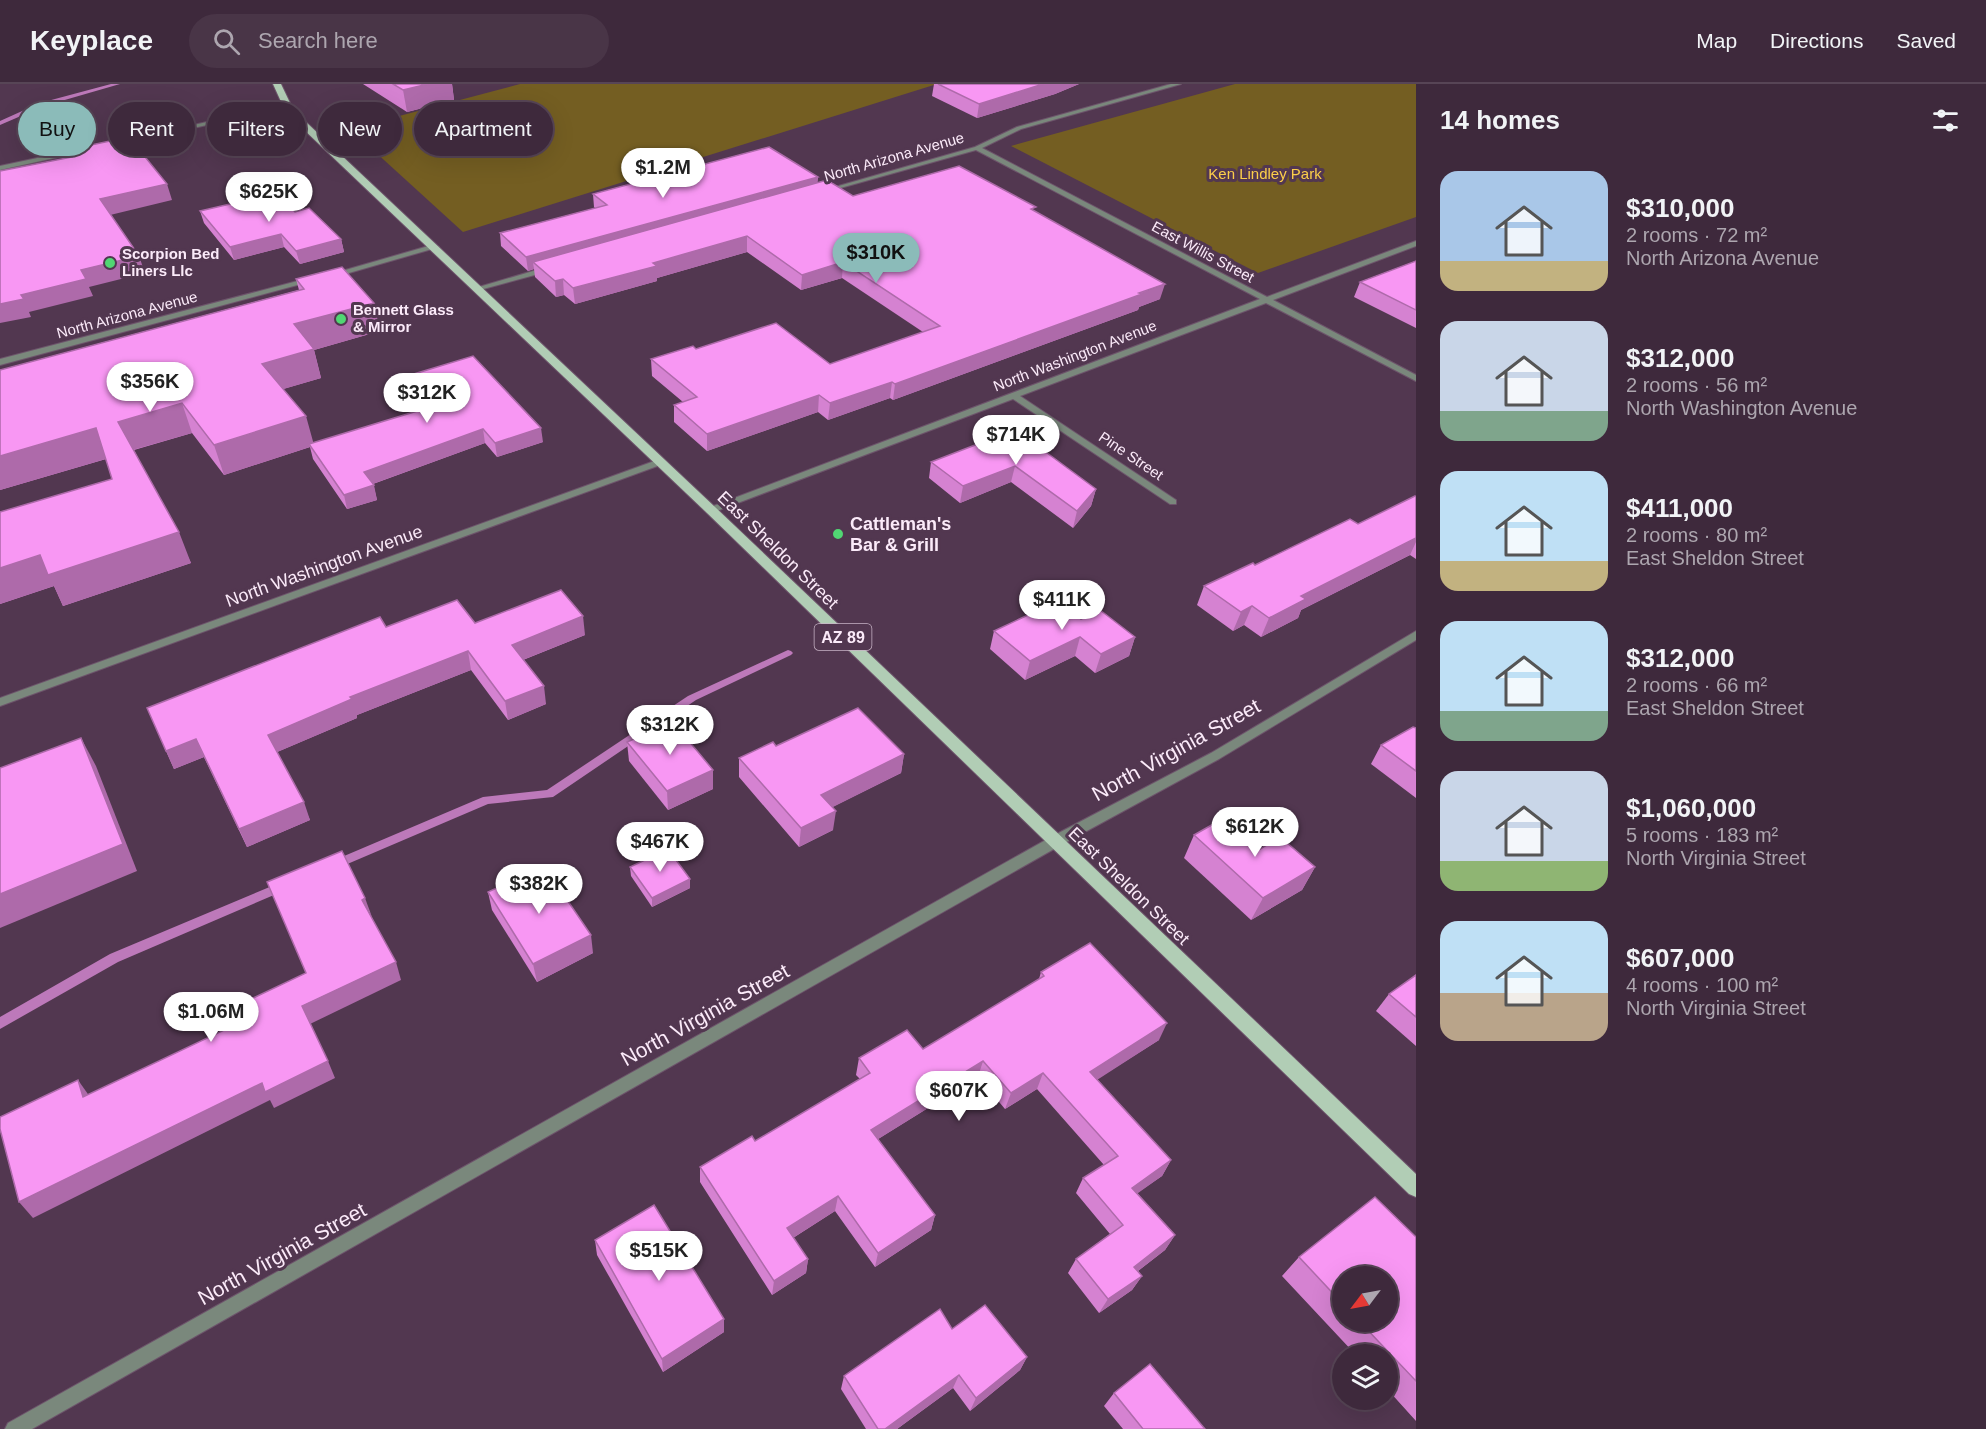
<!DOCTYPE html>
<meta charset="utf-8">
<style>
body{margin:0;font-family:Helvetica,sans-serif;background:#493547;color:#f1f3f6;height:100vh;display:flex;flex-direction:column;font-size:22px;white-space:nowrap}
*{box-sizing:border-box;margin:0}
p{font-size:20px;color:#ada6af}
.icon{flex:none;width:33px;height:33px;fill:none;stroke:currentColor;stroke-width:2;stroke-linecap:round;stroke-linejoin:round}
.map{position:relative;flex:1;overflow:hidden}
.details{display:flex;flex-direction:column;background:#3e293c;width:570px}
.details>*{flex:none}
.banner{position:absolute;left:18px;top:18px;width:570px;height:54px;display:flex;gap:12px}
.needle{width:39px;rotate:238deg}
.tools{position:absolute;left:1332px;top:1182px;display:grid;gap:12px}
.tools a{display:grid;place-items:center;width:66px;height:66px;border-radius:50%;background:#3e293c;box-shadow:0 6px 24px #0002,0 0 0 2px #574556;font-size:30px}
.price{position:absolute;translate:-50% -51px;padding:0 14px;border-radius:21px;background:#fff;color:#222;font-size:20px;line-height:39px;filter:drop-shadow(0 2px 3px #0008)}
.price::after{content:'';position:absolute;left:50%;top:36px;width:18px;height:14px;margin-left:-9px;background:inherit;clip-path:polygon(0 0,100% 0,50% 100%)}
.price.current{background:#8bbbb9;color:#111}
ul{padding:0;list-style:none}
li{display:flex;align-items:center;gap:18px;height:150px;padding:0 24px}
li span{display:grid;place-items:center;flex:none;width:168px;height:120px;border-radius:18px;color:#555}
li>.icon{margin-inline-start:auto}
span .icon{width:72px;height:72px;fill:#fffc;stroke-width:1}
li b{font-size:26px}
h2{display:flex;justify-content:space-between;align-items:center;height:72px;padding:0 24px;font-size:26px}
.chip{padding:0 21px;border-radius:27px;background:#3e293c;box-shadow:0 6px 24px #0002,0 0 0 2px #574556;font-size:21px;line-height:54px}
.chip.current{background:#8bbbb9;color:#111}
header{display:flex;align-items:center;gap:36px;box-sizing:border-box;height:84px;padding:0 30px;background:#3e293c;border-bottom:2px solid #574556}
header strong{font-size:28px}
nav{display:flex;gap:33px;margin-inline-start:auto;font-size:21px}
.search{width:420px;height:54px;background:#493547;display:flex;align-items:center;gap:15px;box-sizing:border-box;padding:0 21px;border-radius:33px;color:#ada6af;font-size:22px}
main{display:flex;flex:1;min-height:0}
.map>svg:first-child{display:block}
.green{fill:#745e22}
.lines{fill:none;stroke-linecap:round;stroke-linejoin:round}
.stream{fill:#bd79ba;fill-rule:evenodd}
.street-casing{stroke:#6d546b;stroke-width:2}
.primary-casing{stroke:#6d546b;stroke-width:2}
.street{fill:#7a887c;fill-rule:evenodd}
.primary{fill:#b1cdb5;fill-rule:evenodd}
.wall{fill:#d582d1;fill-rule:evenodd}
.shaded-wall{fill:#ae6aaa}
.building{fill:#f897f3;stroke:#ae6aaa;stroke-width:1.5}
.poi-dot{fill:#51d673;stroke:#523750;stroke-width:2}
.labels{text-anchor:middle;stroke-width:6;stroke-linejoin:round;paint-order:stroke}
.far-street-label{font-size:15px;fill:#fbeaf9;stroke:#523750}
.far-park-label{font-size:15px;fill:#fcce49;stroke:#523750}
.far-poi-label{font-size:15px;font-weight:bold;fill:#fbeaf9;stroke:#523750;text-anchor:start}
.shield{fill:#523750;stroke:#c8b4c6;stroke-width:1.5}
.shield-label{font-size:16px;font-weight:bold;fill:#fbeaf9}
.poi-label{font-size:18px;font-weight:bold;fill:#fbeaf9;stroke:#523750;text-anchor:start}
.street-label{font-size:18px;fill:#fbeaf9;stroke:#523750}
.near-street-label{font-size:21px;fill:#fbeaf9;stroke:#523750}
</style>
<header>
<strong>Keyplace</strong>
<div class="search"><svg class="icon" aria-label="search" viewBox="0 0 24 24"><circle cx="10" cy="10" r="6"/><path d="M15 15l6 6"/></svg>Search here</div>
<nav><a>Map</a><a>Directions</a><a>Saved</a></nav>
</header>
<main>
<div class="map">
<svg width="1416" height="1345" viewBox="0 0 1416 1345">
<rect width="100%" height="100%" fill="#523750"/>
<!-- green -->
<g class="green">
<path d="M520,0h417l-474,148 -113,-103z"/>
<path d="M1235,0h181v133l-158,56 -247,-127z"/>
</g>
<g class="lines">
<!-- stream -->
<g class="stream">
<path d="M111,0h9l-76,22 -44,19v-4l40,-18z"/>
<path d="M788,566l3,1 2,2 -2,2 -95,45 -143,97 -65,7 -150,64 -4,1 -4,-1 -2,-3 2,-3 153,-65 64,-7 141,-94z"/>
<path d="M284,797l4,2 2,3 -2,3 -170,73 -118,67v-12l110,-63z"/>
</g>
<defs>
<g id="street">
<path d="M1171,0h10l-160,45 -39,19 285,149 149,-56v5l-143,54 143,75v6l-150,-78 -246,93 156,104v4h-6l-157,-105 -299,113h-6v-4l552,-209 -284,-149 -150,42 -5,-1 154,-44 42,-20z"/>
<path d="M287,20l2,3 -173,38 -3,-2z"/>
<path d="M84,64l2,1v2l-86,19v-4z"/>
<path d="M432,161l7,2 -104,30 -7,-2z"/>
<path d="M550,182h3v4l-77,21 -4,-2z"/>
<path d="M309,194l7,2 -316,85v-6z"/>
<path d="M660,375l3,1v4l-663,242v-8z"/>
<path d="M1416,547v9l-197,119 -158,86 -1029,584h-27l3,-6 1043,-586 160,-84z"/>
</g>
<path id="primary" d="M273,0h8l10,21 15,17 409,385 701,667v23l-7,-3 -702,-681 -407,-387 -17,-20z"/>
</defs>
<!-- street casing -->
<use href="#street" class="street-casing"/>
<!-- primary casing -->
<use href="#primary" class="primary-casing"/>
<!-- street -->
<use href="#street" class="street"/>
<!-- primary -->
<use href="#primary" class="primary"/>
</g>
<!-- wall -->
<g class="wall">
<path d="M363,0h89l2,16 -47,12z"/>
<path d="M934,0h145l-24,10 -78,24 -45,-22z"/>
<path d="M818,93l-1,6 36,13 182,15 125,88 -21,8 -1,3 -245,90 -3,-2 -62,22 -10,-8 -111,39 -33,-29v-17l9,-3 -31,-26 -1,-17 45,-10 134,15 93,-32 -81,-54 -41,12 -54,-38 -90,26v3l-82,23 -11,-9 -8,2 -21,-20 -1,-8 -6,2 -27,-25 -1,-13 95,-25 -1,-1 -1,-13z"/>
<path d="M200,127l95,1 46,27 3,13 -44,12 -16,-17 -50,13 -30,-37z"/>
<path d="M1416,177v67l-62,-31 6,-15z"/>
<path d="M296,195l84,52 -66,19 7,28 -38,11 30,54 120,-37 -17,-18 -2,-14 129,68 -46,15 -12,-14 -112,41 4,16 -30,9 -34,-50 -3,-12 -86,28 -32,-42 -58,17 57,113 -128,43 -9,-20 -54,18v-92l112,-33 -6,-20 -106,31v-120l299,-80z"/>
<path d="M1001,351l95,54 -5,17 -18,22 -62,-46 -51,21 -31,-25 2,-16z"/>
<path d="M1416,413v62l-6,-4 -109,55 -3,8 -37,19 -17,-12 -11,6 -36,-26 7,-19 154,-62z"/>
<path d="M1081,535l54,18 -6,19 -34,17 -20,-17 -50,24 -35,-31 4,-18z"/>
<path d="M475,539l110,12 -62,25 23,44 -38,16 -37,-50 -114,45v3l-80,34 33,68 -63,27 -43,-90 -30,12 -27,-61 239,-81z"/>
<path d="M1416,644v70l-45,-34 10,-19z"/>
<path d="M627,658l86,28v19l-45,21 -39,-49z"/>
<path d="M904,670l-3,19 -69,34 1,23 -34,17 -60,-70v-19z"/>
<path d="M1194,751l121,32 -13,23 -51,30 -67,-62z"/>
<path d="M630,783l60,12v9l-38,19 -21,-31z"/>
<path d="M488,808l105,61 -56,29 -45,-72z"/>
<path d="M1041,888l118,68 -62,39 74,81 -9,16 -25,17 38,42 -10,15 -27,21 4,5 -10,14 -33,23 -31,-40 8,-14 34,-25 -34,-41 7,-15 21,-13 -67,-76 -32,20 -27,-32 -100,62 57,76 -4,15 -56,37 -40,-56 -42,27 15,21 -2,14 -34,22 -72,-113v-15l55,-26 105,-62 -4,-4 3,-17 64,-9 116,-70z"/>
<path d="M1416,891v71l-40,-35 13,-17z"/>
<path d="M1416,1153v184l-28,-31v-36h-33l-73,-78 17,-19zM1342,1192l46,46h-46z"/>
<path d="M595,1156l129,92 -61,40 -66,-117z"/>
<path d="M952,1245l75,28 -7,13 -50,41 -17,-23 -56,41h-31l-25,-40 3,-13z"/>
<path d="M1114,1309l91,36h-82l-19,-23z"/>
</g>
<!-- shaded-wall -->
<g class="shaded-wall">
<path d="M428,0h24l2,16 -47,12 -4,-22z"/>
<path d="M1043,0h36l-24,10 -78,24 2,-14z"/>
<path d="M818,93l-1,12 -284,73 1,7 -6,2 -2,-14z"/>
<path d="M167,100l5,16 -66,16 -6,-17z"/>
<path d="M281,150l3,13 -50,13 -4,-13z"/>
<path d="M747,152v16l-90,26v3l-82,23 -2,-16 80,-25z"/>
<path d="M341,155l3,13 -44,12 -4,-13z"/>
<path d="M139,172l6,17 -56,14 4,9 -64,16 2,5 -31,6v-19l81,-34z"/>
<path d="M843,178l-1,16 -41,12 1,-15z"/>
<path d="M563,195l1,16 -8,2 -1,-16z"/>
<path d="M1165,200l-5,15 -21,8 -1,3 -245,90 2,-16z"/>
<path d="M374,219l6,28 -66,19 7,28 -51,15 -8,-29 32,-40z"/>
<path d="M892,298l-2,16 -62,22 2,-17z"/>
<path d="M819,311l-1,17 -111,39v-17z"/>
<path d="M182,319l10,30 -63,18 -11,-29z"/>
<path d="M306,332l8,29 -5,-1 1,3 -86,28 -10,-30z"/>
<path d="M96,344l13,30 -109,32v-34z"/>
<path d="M541,344l2,14 -46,15 -2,-14z"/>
<path d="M483,345l2,14 -118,43 -3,-14z"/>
<path d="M1015,382l-4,16 -51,21 3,-17z"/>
<path d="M374,401l3,15 -30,9 -3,-14z"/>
<path d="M1096,405l-5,17 -18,22 4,-17z"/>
<path d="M179,448l12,31 -128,43 -9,-20 -54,18v-36l40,-13z"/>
<path d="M1416,454v4l-6,13 -109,55 -3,8 -37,19 8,-19 32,-22z"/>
<path d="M1252,522l-8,19 -11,6 8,-19z"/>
<path d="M583,532l2,19 -70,28 -3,-18z"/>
<path d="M1080,553l-5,19 -50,24 5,-19z"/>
<path d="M1135,553l-6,19 -34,17 6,-19z"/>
<path d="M468,567l3,19 -114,45v3l-82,35 -7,-18 82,-38z"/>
<path d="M544,602l2,18 -38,16 -3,-19z"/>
<path d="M81,654l15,28 41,105 -137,57v-34z"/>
<path d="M196,655l8,18 -30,12 -8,-18z"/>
<path d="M904,670l-3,19 -82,41 2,-19z"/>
<path d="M713,686v19l-45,21 -1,-19z"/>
<path d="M304,718l6,18 -63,27 -8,-18z"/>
<path d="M836,727l-3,19 -34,17 2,-19z"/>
<path d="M1315,783l-13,23 -51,30 12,-22z"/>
<path d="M690,795v9l-38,19v-9z"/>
<path d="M365,814l7,19 -10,-17z"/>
<path d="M591,851l2,18 -56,29 -4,-18z"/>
<path d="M396,878l5,18 -91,44 -8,-18z"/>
<path d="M1167,939l-8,17 -76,49 7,-17z"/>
<path d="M328,977l7,17 -61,30 -4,-8 -237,118 -14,-16 243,-119z"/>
<path d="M983,977l-5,16 -111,69 4,-16z"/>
<path d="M1043,989l-6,16 -32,20 6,-16z"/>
<path d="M78,996l12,17h-7z"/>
<path d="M1171,1076l-9,16 -38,27 8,-15z"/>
<path d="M838,1112l-3,15 -50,32 2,-15z"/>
<path d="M935,1131l-4,15 -56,37 3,-14z"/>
<path d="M1175,1151l-10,15 -40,31 9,-14z"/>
<path d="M808,1175l-2,14 -34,22 2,-14z"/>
<path d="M1142,1192l-10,14 -33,23 9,-14z"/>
<path d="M724,1235v13l-61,40 -1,-13z"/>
<path d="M1027,1273l-7,13 -50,41 6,-13z"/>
<path d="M959,1291l-6,13 -56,41h-12z"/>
</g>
<!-- building -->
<g class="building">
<path d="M393,0h35l-25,6z"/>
<path d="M938,0h105l-64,20z"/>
<path d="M129,53l38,47 -67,15 39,57 -58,14 5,9 -65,16 3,4 -24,5v-133l72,-14 -5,-7z"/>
<path d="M769,63l49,30 -292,80 -26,-24 107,-28 -14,-11z"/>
<path d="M959,82l77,41 -5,2 134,75 -26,9 3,1 -247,90 -3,-2 -62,21 -11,-8 -112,39 -33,-29 23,-8 -46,-38 42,-13 3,3 80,-26 54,41 110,-38 -97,-64 -41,13 -55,-39 -94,27 4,3 -84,22 -10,-9 -8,2 -22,-19 294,-82 26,16z"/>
<path d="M277,109l18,19 14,-4 32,31 -45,12 -15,-17 -51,13 -30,-36z"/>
<path d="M1416,177v49l-56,-28z"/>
<path d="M342,183l32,36 -80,21 20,25 -52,15 44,52 -92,29 -32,-42 -64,19 61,110 -131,43 -8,-20 -40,13v-56l112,-33 -16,-51 -96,28v-86l304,-81 -8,-10z"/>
<path d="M473,272l68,72 -46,15 -12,-14 -119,43 10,13 -30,10 -35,-51 131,-40 -26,-30z"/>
<path d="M1009,341l87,64 -19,22 -62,-45 -52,20 -32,-24 70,-27z"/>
<path d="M1415,412l1,1v41l-115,58 5,3 -37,19 -17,-12 -11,6 -37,-26 49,-23 2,2 95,-46 8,5z"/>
<path d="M561,506l22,26 -71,29 32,41 -39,15 -37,-50 -118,46 2,2 -84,36 36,67 -65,27 -43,-90 -30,12 -19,-43 233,-91 6,10 71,-27 18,23z"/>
<path d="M1058,517l23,18 19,-9 35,27 -34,17 -21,-17 -50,24 -36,-30z"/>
<path d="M858,624l46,46 -83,41 15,16 -35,17 -62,-70 34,-16 3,4z"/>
<path d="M673,638l40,48 -46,21 -40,-49z"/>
<path d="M1413,643l3,1v43l-35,-26z"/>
<path d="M81,654l42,106 -123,50v-126z"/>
<path d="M1224,734l36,31 20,-12 35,30 -52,31 -69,-63z"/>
<path d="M668,765l22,30 -38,19 -22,-31z"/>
<path d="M342,767l23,47 -3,2 34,62 -94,44 26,55 -63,31 -3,-9 -243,119 -19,-73v-12l78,-37 5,17 154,-73 -7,-15 76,-36 -39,-91z"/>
<path d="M544,782l47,69 -58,29 -45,-72z"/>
<path d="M1090,859l77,80 -77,49 81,88 -39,28 43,47 -41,32 8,9 -34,23 -32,-40 47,-34 -40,-47 35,-22 -75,-83 -32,20 -28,-32 -112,69 64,85 -57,38 -40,-57 -51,32 21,31 -34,22 -74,-114 52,-31 3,5 115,-68 -11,-15 48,-28 16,19 121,-73 -3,-4z"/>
<path d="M1416,891v42l-27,-23z"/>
<path d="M1375,1113l41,40v144l-56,-59h28v-46h-46v27l-43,-46z"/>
<path d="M654,1121l70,114 -62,40 -67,-119z"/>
<path d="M985,1221l42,52 -51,41 -17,-23 -74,54h-7l-34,-53 96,-67 12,20z"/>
<path d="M1150,1280l55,65h-62l-29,-36z"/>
</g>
<!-- markers -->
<g class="poi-dot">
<circle cx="110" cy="179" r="6"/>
<circle cx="341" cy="235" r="6"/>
<circle cx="838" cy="450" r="6"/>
</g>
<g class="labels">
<!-- far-street labels -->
<g class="far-street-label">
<text transform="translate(894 73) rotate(-16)" y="5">North Arizona Avenue</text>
<text transform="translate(1203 168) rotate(28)" y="5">East Willis Street</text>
<text transform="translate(127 231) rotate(-15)" y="5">North Arizona Avenue</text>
<text transform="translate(1075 272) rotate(-21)" y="5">North Washington Avenue</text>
<text transform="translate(1131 372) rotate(34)" y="5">Pine Street</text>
</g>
<!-- far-park labels -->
<g class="far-park-label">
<text x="1265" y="95">Ken Lindley Park</text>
</g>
<!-- far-poi labels -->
<g class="far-poi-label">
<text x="122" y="175">Scorpion Bed<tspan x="122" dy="17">Liners Llc</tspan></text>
<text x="353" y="231">Bennett Glass<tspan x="353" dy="17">&amp; Mirror</tspan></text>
</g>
<!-- shield labels -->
<rect class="shield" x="814.5" y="540" width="57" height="26" rx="4.5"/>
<g class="shield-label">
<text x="843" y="559">AZ 89</text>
</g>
<!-- poi labels -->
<g class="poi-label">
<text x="850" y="446">Cattleman's<tspan x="850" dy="21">Bar &amp; Grill</tspan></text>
</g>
<!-- street labels -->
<g class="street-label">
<text transform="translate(778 466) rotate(44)" y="6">East Sheldon Street</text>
<text transform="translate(324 482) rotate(-20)" y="6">North Washington Avenue</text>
<text transform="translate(1129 802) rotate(44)" y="6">East Sheldon Street</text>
</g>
<!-- near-street labels -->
<g class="near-street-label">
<text transform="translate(1176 666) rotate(-29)" y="7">North Virginia Street</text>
<text transform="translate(705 931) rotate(-29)" y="7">North Virginia Street</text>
<text transform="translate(282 1170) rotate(-29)" y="7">North Virginia Street</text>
</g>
</g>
</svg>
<div class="tools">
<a><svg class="needle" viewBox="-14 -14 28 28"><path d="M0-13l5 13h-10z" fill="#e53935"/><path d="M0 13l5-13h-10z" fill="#ada6af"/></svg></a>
<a><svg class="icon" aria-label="layers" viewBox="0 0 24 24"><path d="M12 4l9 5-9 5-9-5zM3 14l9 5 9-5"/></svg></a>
</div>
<b class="price" style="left:663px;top:115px">$1.2M</b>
<b class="price" style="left:269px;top:139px">$625K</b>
<b class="price current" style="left:876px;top:200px">$310K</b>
<b class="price" style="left:150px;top:329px">$356K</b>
<b class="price" style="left:427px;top:340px">$312K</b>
<b class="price" style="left:1016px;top:382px">$714K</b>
<b class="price" style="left:1062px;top:547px">$411K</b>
<b class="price" style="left:670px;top:672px">$312K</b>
<b class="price" style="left:1255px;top:774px">$612K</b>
<b class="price" style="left:660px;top:789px">$467K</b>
<b class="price" style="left:539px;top:831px">$382K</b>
<b class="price" style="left:211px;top:959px">$1.06M</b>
<b class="price" style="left:959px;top:1038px">$607K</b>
<b class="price" style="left:659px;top:1198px">$515K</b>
<div class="banner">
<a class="chip current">Buy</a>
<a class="chip">Rent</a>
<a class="chip">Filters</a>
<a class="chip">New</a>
<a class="chip">Apartment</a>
</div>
</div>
<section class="details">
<h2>14 homes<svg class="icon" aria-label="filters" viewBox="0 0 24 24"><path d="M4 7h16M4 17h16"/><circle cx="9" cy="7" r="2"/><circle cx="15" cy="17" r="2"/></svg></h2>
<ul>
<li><span style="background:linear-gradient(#a9c7e8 75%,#c2b280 0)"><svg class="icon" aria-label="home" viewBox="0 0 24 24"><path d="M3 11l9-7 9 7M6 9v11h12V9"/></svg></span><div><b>$310,000</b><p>2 rooms · 72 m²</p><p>North Arizona Avenue</p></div></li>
<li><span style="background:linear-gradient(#c9d6e8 75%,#7fa58c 0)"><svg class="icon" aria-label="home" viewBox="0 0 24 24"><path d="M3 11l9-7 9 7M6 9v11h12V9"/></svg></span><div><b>$312,000</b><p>2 rooms · 56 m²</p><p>North Washington Avenue</p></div></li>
<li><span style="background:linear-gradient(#bfe0f5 75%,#c2b280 0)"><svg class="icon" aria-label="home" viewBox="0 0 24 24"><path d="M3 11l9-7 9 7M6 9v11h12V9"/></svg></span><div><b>$411,000</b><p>2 rooms · 80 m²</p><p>East Sheldon Street</p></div></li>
<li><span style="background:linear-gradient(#bfe0f5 75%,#7fa58c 0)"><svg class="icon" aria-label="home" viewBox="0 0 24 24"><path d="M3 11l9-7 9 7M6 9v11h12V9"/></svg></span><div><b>$312,000</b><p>2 rooms · 66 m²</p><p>East Sheldon Street</p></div></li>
<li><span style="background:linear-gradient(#c9d6e8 75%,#8fb573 0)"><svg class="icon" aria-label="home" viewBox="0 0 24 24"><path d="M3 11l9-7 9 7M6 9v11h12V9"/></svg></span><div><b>$1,060,000</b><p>5 rooms · 183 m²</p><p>North Virginia Street</p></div></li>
<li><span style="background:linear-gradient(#bfe0f5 60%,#b9a48a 0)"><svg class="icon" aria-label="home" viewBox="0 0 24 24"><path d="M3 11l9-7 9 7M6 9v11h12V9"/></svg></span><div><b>$607,000</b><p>4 rooms · 100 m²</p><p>North Virginia Street</p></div></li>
</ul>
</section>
</main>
